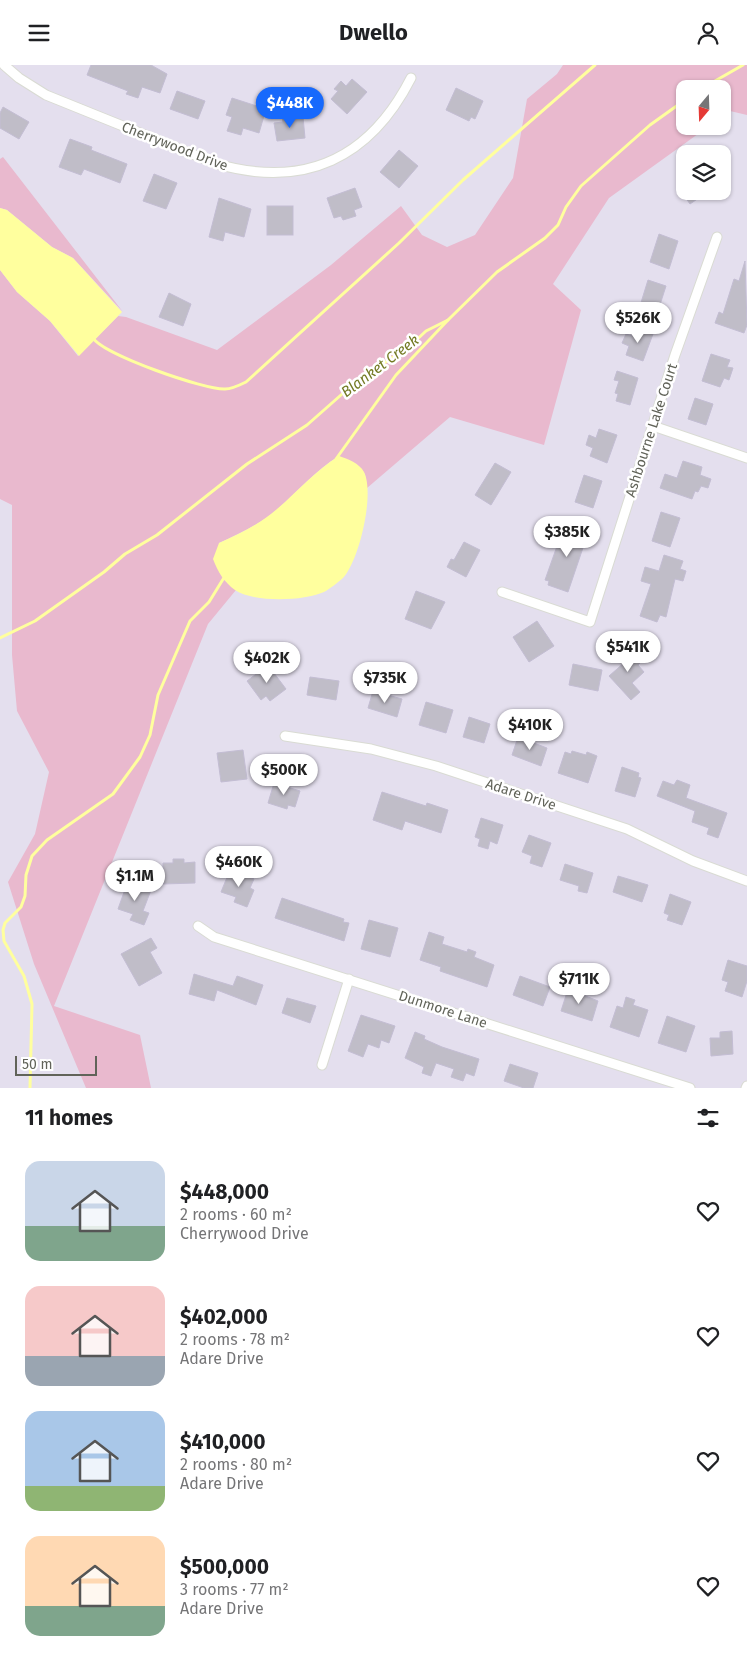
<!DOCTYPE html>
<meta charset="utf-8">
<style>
body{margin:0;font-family:"Fira Sans",sans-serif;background:#f6f6f6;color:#202124;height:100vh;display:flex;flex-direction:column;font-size:19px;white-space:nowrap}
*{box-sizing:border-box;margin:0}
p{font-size:16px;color:#757577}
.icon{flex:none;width:28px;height:28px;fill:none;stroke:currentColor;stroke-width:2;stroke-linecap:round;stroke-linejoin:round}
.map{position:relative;height:1023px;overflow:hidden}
.drawer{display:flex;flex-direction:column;background:#fff;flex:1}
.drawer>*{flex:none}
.needle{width:32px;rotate:199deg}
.tools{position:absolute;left:676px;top:15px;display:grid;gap:10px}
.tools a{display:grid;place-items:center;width:55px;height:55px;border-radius:10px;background:#fff;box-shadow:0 1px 4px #0004;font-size:25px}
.scale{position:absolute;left:15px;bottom:12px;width:82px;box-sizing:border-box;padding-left:5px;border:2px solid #616359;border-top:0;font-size:14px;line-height:18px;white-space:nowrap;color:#616359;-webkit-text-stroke:4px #fff;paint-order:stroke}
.price{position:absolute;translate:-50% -42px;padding:0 11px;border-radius:18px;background:#fff;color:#222;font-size:16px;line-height:32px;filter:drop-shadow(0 1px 2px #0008)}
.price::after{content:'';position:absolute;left:50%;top:30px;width:15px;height:11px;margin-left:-8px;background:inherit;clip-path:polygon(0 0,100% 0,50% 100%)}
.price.selected{background:#1769fc;color:#fff}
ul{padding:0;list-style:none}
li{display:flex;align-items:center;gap:15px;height:125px;padding:0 25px}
li span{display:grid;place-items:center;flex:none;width:140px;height:100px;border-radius:15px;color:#555}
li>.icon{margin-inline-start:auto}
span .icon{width:60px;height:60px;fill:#fffc;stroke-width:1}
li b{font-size:21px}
h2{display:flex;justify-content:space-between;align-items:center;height:60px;padding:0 25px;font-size:21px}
header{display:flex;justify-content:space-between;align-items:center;height:65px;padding:0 25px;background:#fff;font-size:22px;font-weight:700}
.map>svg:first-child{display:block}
.green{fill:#e9b9ce}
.water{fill:#ffff9e}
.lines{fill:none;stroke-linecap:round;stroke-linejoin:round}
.stream{stroke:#ffff9e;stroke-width:3}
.building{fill:#c0bdc8;stroke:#c3bdd3}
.street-casing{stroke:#d9dbd3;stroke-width:11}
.street{stroke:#fff;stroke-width:9}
.labels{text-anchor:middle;stroke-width:5;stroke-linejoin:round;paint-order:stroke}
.street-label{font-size:14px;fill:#616359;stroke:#fff}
.water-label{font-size:15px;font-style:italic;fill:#737a24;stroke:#fff}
</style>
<header><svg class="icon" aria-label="menu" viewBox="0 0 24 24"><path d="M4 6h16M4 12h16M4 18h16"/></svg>Dwello<svg class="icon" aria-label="person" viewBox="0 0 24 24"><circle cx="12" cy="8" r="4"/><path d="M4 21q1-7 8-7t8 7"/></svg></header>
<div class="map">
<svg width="747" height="1023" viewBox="0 0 747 1023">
<rect width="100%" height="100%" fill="#e4dfee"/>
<!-- green -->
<g class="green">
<path d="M563,0h184v50l-17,-4 -7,5 -1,-27h-37v37h24l-100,72 -56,86 28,26 -37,135 -94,-28 -83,71 -2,-14 -26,-18c-23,14 -42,36 -62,54 -17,14 -38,24 -58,33l4,36 13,11 -28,34 -154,382 86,29 11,53h-65l-52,-124 -26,-82 27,-48 14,-62 -32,-61 -5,-56v-150l-12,-6v-229l17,22 33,29 28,35 40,-40 8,1 91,33 114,-85 70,-59 21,29 25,12 28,-12 38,-57 14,-79 30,-25z"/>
<path d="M3,92l120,155 -50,-54 -21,-11 -45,-37 -7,-2v-49z"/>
</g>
<!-- water -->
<g class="water">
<path d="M0,143l7,2 45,37 21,11 49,54 -43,44 -29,-35 -33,-29 -17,-22z"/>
<path d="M339,391c9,3 20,7 25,16 11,22 -5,89 -21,106 -5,4 -13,11 -19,14 -20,9 -70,11 -89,-2 -11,-8 -17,-18 -22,-31l6,-16c20,-9 41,-19 58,-34 21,-18 39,-39 62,-53z"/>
</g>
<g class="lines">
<!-- stream -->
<g class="stream">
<path d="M701,24l42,-24"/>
<path d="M93,273c11,17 112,52 132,51 7,0 15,-4 21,-7l153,-139 64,-63 132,-115"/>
<path d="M336,394l60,-84 52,-55"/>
<path d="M0,573l35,-17 69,-49 21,-18 32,-19 90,-71 60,-39 51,-45 52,-34 16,-15 22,-11 49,-48 48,-34 13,-13 8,-18 15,-21 69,-61 35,-25"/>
<path d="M30,1023l2,-84 -8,-28 -20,-35 -1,-11 2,-7 16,-16 4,-11 1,-21 6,-19 15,-16 66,-46 27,-37 10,-22 8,-40 32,-74 19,-19 16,-26"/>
</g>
</g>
<!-- building -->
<g class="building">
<path d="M91,0h60l16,9 -7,19 -18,-6 -4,11 -12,-4 2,-3 -41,-16z"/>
<path d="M352,14l15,13 -20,22 -16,-15 7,-8 -4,-2 7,-8 5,5z"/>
<path d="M456,23l27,13 -8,18 -4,-2 -2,4 -23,-11z"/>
<path d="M177,26l28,10 -7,18 -28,-10z"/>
<path d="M232,33l34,11 -7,24 -16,-5 -2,7 -14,-4 5,-14 -6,-2z"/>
<path d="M3,42l26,15 -10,17 -19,-11v-15z"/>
<path d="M292,50l1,3 10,-1 2,21 -28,3 -3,-18 9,-1 -1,-6z"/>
<path d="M70,74l22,8 -1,3 36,14 -7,19 -36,-14 -3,6 -22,-8z"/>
<path d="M399,85l19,16 -19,22 -19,-16z"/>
<path d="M154,109l23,9 -11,26 -23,-8z"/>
<path d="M355,123l7,19 -8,3 2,6 -13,4 -2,-4 -7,2 -7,-20z"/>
<path d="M681,126h28l-19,13z"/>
<path d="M219,133l32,11 -7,28 -19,-5 -2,9 -14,-4z"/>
<rect x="267" y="141" width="26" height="29"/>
<path d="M659,169l19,7 -9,28 -19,-7z"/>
<path d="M745,196l2,64 -3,8 -29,-10 4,-11 4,2 11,-35 5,2z"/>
<path d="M648,215l18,6 -9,28 -18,-5z"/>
<path d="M169,228l22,11 -8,22 -24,-9z"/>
<path d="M636,262l17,7 -10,27 -17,-6 3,-9 -7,-3 4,-9 6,2z"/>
<path d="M711,289l19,6 -3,7 6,1 -4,12 -5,-2 -4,9 -18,-6z"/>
<path d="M617,306l21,7 -8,27 -14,-4 2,-7 -3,-1 4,-12 -5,-1z"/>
<path d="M695,333l18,6 -7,21 -18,-6z"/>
<path d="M599,364l18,6 -10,28 -17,-7 3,-8 -7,-3 3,-10 7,3z"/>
<path d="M683,396l19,6 -2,8 11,4 -3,9 -7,-2 -3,6 -3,-1 -3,8 -32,-11 5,-14 12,4z"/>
<path d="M495,398l16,9 -20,33 -16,-10z"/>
<path d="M584,410l18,6 -9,27 -18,-6z"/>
<path d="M661,447l19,6 -10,29 -18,-6z"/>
<path d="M571,458l18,7 -21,62 -20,-7 1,-4 -4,-1 17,-48 5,2z"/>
<path d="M464,477l16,8 -14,27 -19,-10 4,-8 3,1z"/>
<path d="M664,490l19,6 -3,8 6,2 -3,10 -8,-2 -9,38 -6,-2 -3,7 -17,-6 11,-32 -10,-3 4,-14 14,4z"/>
<path d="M416,526l29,11 -14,27 -26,-10z"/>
<path d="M537,556l17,25 -25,16 -16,-25z"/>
<path d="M629,582l13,14 -4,4 6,7 -12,11 8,9 -9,8 -22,-24 16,-14 -6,-6z"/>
<path d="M573,599l29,6 -4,21 -29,-6z"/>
<path d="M268,600l18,24 -16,12 -4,-5 -5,4 -14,-19z"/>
<path d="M310,612l29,4 -3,19 -29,-5z"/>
<path d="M373,626l29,8 -5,18 -29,-9z"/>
<path d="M426,637l27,8 -7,23 -27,-8z"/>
<path d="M469,652l21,7 -6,19 -21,-6z"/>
<path d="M518,672l29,11 -6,18 -29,-11z"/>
<path d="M243,685l4,29 -26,3 -4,-29z"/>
<path d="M572,686l14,4 1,-3 10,4 -9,27 -30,-10 7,-21 6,2z"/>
<path d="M622,702l17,6 -1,4 3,1 -6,19 -20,-6z"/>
<path d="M677,715l13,5 -4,13 41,15 -9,25 -11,-4 2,-6 -17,-6 3,-11 -38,-15 6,-15 11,4z"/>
<path d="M274,718l26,8 -5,16 -7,-2 -1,4 -19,-6z"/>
<path d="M382,727l44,14 1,-3 21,7 -7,23 -36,-12 -3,9 -29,-10z"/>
<path d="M481,753l22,7 -6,19 -7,-3 -2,8 -10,-3 2,-7 -5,-2z"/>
<path d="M529,770l22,8 -9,24 -12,-4 2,-7 -10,-4z"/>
<path d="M173,794h11v4l11,-1v21l-32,1v-21h10z"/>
<path d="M565,799l28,9 -6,20 -9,-2 1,-5 -19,-6z"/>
<path d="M230,805l24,9 -4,9 4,2 -7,17 -13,-5 2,-5 -15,-5z"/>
<path d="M618,811l30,9 -6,17 -29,-10z"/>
<path d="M128,816l23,9 -8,21 6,2 -5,12 -14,-5 3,-6 -15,-5z"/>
<path d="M670,829l21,8 -9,23 -15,-5 2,-5 -5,-2z"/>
<path d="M282,833l62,21 -1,3 6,1 -5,18 -69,-23z"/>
<path d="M369,855l29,8 -8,29 -29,-8z"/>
<path d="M429,867l15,5 -2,7 25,8 1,-3 8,3 -2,5 20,8 -7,22 -47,-16 1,-4 -21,-7z"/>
<path d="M151,873l6,10 -7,4 12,21 -23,13 -18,-32z"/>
<path d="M728,895l19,6v15l-5,16 -17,-6 3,-9 -6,-2z"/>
<path d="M194,909l39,12 4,-10 26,9 -7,20 -39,-15 -3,11 -25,-7z"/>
<path d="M520,911l30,11 -7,19 -30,-11z"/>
<path d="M568,924l30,12 -6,20 -31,-10z"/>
<path d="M626,932l9,3 -2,5 15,5 -9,27 -29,-10 7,-21 6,2z"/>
<path d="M287,933l29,8 -6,17 -28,-10z"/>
<path d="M361,950l34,11 -6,17 -8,-3 -2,8 -11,-4 -5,13 -15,-6z"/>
<path d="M667,951l28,10 -9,26 -28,-9z"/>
<path d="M732,966l1,23 -22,2 -1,-18h10v-6z"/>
<path d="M415,967l10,4 -1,3 18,8 37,12 -5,17 -8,-3 -3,8 -12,-4 3,-8 -18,-6 -5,13 -9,-3 2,-6 -19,-9z"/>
<path d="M510,999l28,9 -5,15h-9l-20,-7z"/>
</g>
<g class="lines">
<defs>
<g id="street">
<path d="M4,0l15,13 27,17 171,69c88,25 153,-6 194,-86"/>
<path d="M653,361l94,32"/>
<path d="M502,527l88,30 85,-267 42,-118"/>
<path d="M285,671l86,13 65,17 191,63 66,32 54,20"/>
<path d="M198,861l16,11 476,151"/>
<path d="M322,1000l27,-86"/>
<path d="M746,1023l1,-2"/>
</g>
</defs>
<!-- street casing -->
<use href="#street" class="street-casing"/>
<!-- street -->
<use href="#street" class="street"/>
</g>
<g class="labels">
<!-- street labels -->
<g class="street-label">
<text transform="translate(175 81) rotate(21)" y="5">Cherrywood Drive</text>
<text transform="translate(651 365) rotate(-72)" y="5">Ashbourne Lake Court</text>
<text transform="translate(521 729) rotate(18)" y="5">Adare Drive</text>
<text transform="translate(443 944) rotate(18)" y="5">Dunmore Lane</text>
</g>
<!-- water labels -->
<g class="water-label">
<text transform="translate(380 301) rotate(-37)" y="5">Blanket Creek</text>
</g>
</g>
</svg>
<div class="tools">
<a><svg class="needle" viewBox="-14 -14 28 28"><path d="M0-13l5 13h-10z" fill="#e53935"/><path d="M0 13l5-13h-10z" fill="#757577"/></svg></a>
<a><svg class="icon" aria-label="layers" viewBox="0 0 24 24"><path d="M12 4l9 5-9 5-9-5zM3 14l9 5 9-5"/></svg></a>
</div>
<div class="scale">50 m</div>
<b class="price selected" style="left:290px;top:64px">$448K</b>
<b class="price" style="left:638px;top:279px">$526K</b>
<b class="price" style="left:567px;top:493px">$385K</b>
<b class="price" style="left:628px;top:608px">$541K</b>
<b class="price" style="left:267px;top:619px">$402K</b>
<b class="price" style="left:385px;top:639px">$735K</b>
<b class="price" style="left:530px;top:686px">$410K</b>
<b class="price" style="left:284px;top:731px">$500K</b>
<b class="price" style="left:239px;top:823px">$460K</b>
<b class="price" style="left:135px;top:837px">$1.1M</b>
<b class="price" style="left:579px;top:940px">$711K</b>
</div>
<section class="drawer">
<h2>11 homes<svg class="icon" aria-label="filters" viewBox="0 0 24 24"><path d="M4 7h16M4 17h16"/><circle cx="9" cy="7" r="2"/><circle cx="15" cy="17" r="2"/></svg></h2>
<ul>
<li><span style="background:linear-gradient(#c9d6e8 65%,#7fa58c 0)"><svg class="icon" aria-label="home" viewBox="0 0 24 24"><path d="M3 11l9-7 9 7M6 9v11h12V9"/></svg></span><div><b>$448,000</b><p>2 rooms · 60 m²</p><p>Cherrywood Drive</p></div><svg class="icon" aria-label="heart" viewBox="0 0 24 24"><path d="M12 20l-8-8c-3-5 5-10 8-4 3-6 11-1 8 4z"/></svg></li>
<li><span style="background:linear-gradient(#f6c9c9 70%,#9aa5b1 0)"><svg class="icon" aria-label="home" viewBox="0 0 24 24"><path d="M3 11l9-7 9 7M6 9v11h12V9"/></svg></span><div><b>$402,000</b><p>2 rooms · 78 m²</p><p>Adare Drive</p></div><svg class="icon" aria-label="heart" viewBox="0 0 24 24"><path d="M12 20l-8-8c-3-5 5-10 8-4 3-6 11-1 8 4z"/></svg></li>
<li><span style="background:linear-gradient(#a9c7e8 75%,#8fb573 0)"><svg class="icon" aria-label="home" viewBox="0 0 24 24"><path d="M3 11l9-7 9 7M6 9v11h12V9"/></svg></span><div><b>$410,000</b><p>2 rooms · 80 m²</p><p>Adare Drive</p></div><svg class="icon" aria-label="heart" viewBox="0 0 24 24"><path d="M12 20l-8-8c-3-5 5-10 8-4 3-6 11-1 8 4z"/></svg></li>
<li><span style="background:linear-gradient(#ffd9b3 70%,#7fa58c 0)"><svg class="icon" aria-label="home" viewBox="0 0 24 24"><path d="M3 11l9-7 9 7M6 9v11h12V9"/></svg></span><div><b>$500,000</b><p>3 rooms · 77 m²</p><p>Adare Drive</p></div><svg class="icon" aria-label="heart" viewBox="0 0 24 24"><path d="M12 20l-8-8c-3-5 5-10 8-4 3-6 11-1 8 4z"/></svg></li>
</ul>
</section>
